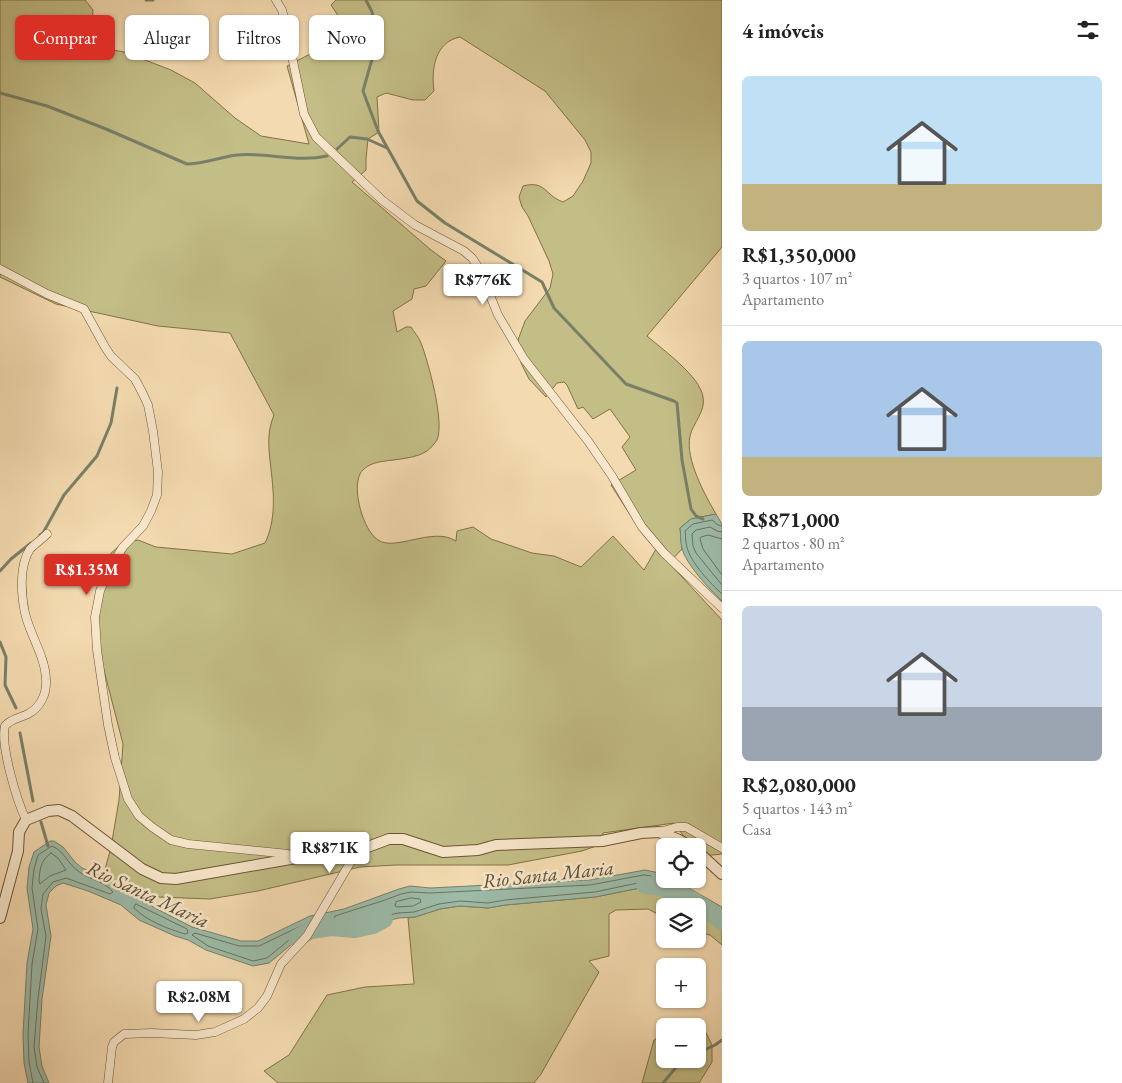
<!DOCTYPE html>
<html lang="pt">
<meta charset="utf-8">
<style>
body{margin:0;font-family:"EB Garamond",serif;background:#f6f6f6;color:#222;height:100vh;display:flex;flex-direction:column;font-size:19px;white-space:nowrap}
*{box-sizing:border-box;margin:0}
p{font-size:16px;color:#767676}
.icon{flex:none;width:28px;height:28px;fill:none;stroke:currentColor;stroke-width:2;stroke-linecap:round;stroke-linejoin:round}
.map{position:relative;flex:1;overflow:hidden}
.details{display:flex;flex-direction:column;background:#fff;width:400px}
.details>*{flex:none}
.banner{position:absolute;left:15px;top:15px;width:475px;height:45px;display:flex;gap:10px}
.buttons{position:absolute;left:656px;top:838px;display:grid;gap:10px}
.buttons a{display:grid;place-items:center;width:50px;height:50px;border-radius:8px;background:#fff;box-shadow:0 1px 4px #0004;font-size:25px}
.price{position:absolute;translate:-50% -42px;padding:0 11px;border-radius:5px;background:#fff;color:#222;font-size:16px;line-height:32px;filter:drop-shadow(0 1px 2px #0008)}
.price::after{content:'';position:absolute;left:50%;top:30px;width:15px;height:11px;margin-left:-8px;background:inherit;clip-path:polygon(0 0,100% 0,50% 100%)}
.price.active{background:#d93025;color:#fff}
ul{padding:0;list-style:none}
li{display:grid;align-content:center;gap:10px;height:265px;padding:0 20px}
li+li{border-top:1px solid #e0e0e0}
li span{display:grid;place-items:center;height:155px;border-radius:8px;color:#555}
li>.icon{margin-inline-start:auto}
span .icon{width:90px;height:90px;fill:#fffc;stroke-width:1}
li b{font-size:21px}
h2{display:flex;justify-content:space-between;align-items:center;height:60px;padding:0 20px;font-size:21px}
.pill{padding:0 18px;border-radius:8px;background:#fff;box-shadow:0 1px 4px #0004;font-size:18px;line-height:45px}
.pill.active{background:#d93025;color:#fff}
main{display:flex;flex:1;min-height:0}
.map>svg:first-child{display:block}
.green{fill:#c3bd86;stroke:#827246;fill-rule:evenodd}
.water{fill:#9cbba9;stroke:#788068}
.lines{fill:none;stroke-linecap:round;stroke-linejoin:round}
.shore{stroke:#6e7258;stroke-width:1}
.stream{stroke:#788068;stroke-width:3}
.river{stroke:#9cbba9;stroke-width:18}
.minor-casing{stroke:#6e5431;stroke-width:9}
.tertiary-casing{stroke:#6e5431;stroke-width:12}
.minor{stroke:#f8e7cc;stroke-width:8}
.tertiary{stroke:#f8e7cc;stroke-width:10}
.labels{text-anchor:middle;stroke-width:5;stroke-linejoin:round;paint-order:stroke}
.water-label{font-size:20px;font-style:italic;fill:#584d30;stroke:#f8e7cc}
</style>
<main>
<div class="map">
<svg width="722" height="1083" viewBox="0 0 722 1083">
<rect width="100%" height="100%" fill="#f4dab0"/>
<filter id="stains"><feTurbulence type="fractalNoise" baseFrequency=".004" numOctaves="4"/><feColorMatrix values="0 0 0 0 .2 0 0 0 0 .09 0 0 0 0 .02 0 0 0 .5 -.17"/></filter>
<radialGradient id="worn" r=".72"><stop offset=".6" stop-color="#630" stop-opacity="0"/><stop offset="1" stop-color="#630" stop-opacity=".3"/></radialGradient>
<!-- green -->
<g class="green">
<path d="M0,0h85l8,10 -1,20 1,9 9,9 22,4 47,18 24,13 40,35 26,18 48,8 -22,-78 56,-29 -4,-20 -8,-12 5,-5h386v247l-75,89c16,14 53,40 56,61 3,14 -10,26 -13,39 -5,23 15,59 26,78l-25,5 -11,9 2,21 -13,14 53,57v234l-20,2 -4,-4v-6h-7l-17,-23 -71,10 -4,12 -17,6 -74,14h-112l-36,2 -102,24 -48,8 -76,-3 -31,-19 8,-30 8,-47 4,-56 -25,-97v-60l9,-30 14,-13 17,-4 18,7 76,7 33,-11c11,-23 9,-48 6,-74 -2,-19 -5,-35 3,-54l-44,-82 -72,-7 -102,-22 -56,-27zM460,37l85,54 40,49 6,12v11l-8,18 -10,15 -10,6c-19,-7 -17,-22 -40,-16l-4,11 3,10 6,9 21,45 4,13 -3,14 -25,33 -7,19 3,23 8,16 17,18 11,-14 7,-1 3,3 11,24 5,-2 10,12 17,-10 20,28 -8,10 14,23 -25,15 25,39 20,25 -12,21 -31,-34 -32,31 -27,-11 -22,-3 -41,-14 -18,-12 -16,4 -1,10c-23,-15 -61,11 -78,-1 -15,-10 -26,-50 -18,-66 1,-3 5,-6 8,-8 12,-8 43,-4 59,-15 3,-2 8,-8 10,-11 8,-18 -9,-79 -16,-97 -2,-6 -7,-11 -10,-16h-5l-9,5 -4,-21 19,-12 2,-10 12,-3 20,-25 -15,-11 -79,-68 14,-12v-11l2,-20 11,-7 -2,-35 9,-4 27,7h12l9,-9c-3,-22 1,-49 26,-54z"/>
<path d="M650,886c28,1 51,20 72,36v23l-12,-10 -12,-2v-27h-33v12l-17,-9 -32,1 -7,4v42l-20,5 10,11 -58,102 -7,9h-256l-14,-12 25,-16 38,-60 38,-8 49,-3 -6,-66 7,-1 25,-8 20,-3 28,2 17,-3 90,-8z"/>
<path d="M701,1023l11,22v17l-13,21h-57l12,-43 11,-7v26h33v-33h-18z"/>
</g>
<!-- water -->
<g class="water">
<path d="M716,514l6,10v77c-12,-11 -37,-38 -40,-53 -2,-7 -1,-14 -2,-20l11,-9z"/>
<path d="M50,841h4l9,6 12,15 7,6 24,10 8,7 41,23 37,19 49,14h17l52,-25 34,-7 55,-20 11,-3 20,2 160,-8 55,-10 19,4 1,5h8l49,28v15c-21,-16 -44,-35 -72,-36l-55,11 -90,8 -17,3 -28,-2 -20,3 -25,8 -16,1 -44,10 -24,-3 -8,2 -12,9 -19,8 -23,19 -16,3 -47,-16 -18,-10 -13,-4 -36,-16 -18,-15 -33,-14 -25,-8 -7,3 -7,7 -3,12 5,31 -9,63 -3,48 3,19 7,17h-21l-4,-20 -1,-29 4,-71 6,-34 -6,-41 2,-21 5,-15z"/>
</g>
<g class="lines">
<!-- shore -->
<g class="shore">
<path d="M722,526l-4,-1 -6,-5 -19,4 -8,7c1,5 0,11 2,16 3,15 24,37 35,47"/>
<path d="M722,532l-5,-1 -7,-4 -14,3 -4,4 1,12 3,7 26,32"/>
<path d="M722,539l-14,-4 -7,2 -1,2 3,10 19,26"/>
<path d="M51,853l7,5 8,12 -16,6 -10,8 -1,-3c1,-12 1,-20 12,-28z"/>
<path d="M644,875l7,1 1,4 -57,12 -90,8 -17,3 -28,-2 -21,3 -25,8 -16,1 -43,10 -15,-1 -6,-3 1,-3 50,-16 16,-6 10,-2 19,1 160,-8z"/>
<path d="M411,898l9,1 1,3 -8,4 -16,1 -2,-1 1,-4z"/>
<path d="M136,904l51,25 1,4 -3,1c-17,-5 -38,-13 -51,-26z"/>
<path d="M303,933l-14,7 -22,18 -14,3 -45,-15 -16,-11 3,-2 44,13h20l50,-24"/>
<path d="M33,1083l-4,-21 -1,-28 4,-70 6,-35 -6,-41 2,-19 4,-14 14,-9c12,5 16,18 26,25 12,9 26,10 35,21l-3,2 -44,-16 -13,4 -10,12 -2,15 5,27 -8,63 -4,48 3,20 7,16"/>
</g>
<!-- stream -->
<g class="stream">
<path d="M146,0h7"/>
<path d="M366,0l6,12 5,21 -3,19 -11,39 15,40 39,70 28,22 97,59 12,26 72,76 48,17 3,2 5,57 9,49 5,7 7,3"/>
<path d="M0,93l47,13 59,23 81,35c17,0 33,-7 50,-9 30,-3 60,8 90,1"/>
<path d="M337,149l13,-12 17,2 20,9"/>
<path d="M40,535l3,-2 21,-38 33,-39 14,-33 6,-35"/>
<path d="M0,571l11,-12 20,-16"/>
<path d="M0,642l6,15 -1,28 11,23"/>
<path d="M20,733l13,68"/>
<path d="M41,822l7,24"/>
<path d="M698,1053l17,-8 7,-5"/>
<path d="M663,1083l15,-18 10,-6"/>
</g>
<!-- river -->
<g class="river">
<path d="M645,885c29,1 55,19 77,36"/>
<path d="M297,938l14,-8 20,-3 24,2 18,-4 11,-6"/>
</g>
<defs>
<g id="minor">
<path d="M276,0l6,10 2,8 20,96 12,23 66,63 33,25 49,26 8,7 7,10 19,47 26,44 64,82 24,35 30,51 22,26 58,55"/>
<path d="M0,269l47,25 37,15 21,38 6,9 24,23 7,13 6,13 5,26 5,41 -1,23 -6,16 -8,15 -20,21 -14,22 -9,22 -5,26 2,33 11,75 7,33 13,41 11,17 13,11 19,13 17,4 100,10 8,4"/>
<path d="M26,820c-9,-19 -26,-75 -21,-94 5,-7 15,-8 23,-12 13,-7 19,-21 18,-35 -1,-23 -16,-44 -21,-66 -4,-19 -6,-47 5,-64 5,-5 12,-10 17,-15"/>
<path d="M659,832l18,-5h9l36,21"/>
<path d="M108,1083l4,-36 2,-5 10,-8 28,-1 44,2 19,-3 29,-13 14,-11 9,-12 14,-32 26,-28 50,-85"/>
</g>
<g id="tertiary">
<path d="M698,852l24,22"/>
<path d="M0,918l18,-67 1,-19 7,-12 22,-9 11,-1 13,6 70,53 19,9 15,1 120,-21 61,-7 32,-12h14l40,13 35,-2 18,-5 106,-4 39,-8 18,-1 18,7 13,7"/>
</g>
</defs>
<!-- minor casing -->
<use href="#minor" class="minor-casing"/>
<!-- tertiary casing -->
<use href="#tertiary" class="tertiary-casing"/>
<!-- minor -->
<use href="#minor" class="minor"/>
<!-- tertiary -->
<use href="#tertiary" class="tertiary"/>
</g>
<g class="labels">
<!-- water labels -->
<g class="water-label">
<text transform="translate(548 874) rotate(-6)" y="7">Rio Santa Maria</text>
<text transform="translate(148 894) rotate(25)" y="7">Rio Santa Maria</text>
</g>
</g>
<rect width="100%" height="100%" filter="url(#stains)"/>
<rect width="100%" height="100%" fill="url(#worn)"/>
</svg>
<div class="buttons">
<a><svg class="icon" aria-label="locate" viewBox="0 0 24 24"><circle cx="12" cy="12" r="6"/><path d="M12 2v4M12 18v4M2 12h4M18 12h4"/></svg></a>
<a><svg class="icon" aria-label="layers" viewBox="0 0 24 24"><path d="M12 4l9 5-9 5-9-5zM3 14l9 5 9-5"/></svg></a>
<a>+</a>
<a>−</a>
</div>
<b class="price" style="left:483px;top:306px">R$776K</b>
<b class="price active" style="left:87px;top:596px">R$1.35M</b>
<b class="price" style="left:330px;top:874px">R$871K</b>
<b class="price" style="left:199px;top:1023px">R$2.08M</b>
<div class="banner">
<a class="pill active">Comprar</a>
<a class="pill">Alugar</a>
<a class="pill">Filtros</a>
<a class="pill">Novo</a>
</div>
</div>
<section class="details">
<h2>4 imóveis<svg class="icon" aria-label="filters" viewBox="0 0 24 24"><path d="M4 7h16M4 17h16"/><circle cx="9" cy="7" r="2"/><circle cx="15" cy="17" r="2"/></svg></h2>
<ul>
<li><span style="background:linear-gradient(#bfe0f5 70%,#c2b280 0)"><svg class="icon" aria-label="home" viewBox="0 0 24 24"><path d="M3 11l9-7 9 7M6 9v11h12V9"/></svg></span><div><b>R$1,350,000</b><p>3 quartos · 107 m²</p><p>Apartamento</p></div></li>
<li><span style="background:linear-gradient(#a9c7e8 75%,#c2b280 0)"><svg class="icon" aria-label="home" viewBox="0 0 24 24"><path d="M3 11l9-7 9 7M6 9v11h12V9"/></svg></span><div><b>R$871,000</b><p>2 quartos · 80 m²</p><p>Apartamento</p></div></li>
<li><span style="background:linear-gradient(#c9d6e8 65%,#9aa5b1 0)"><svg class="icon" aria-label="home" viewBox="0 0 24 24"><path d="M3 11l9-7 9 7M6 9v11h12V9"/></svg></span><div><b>R$2,080,000</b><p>5 quartos · 143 m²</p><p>Casa</p></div></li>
</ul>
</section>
</main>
